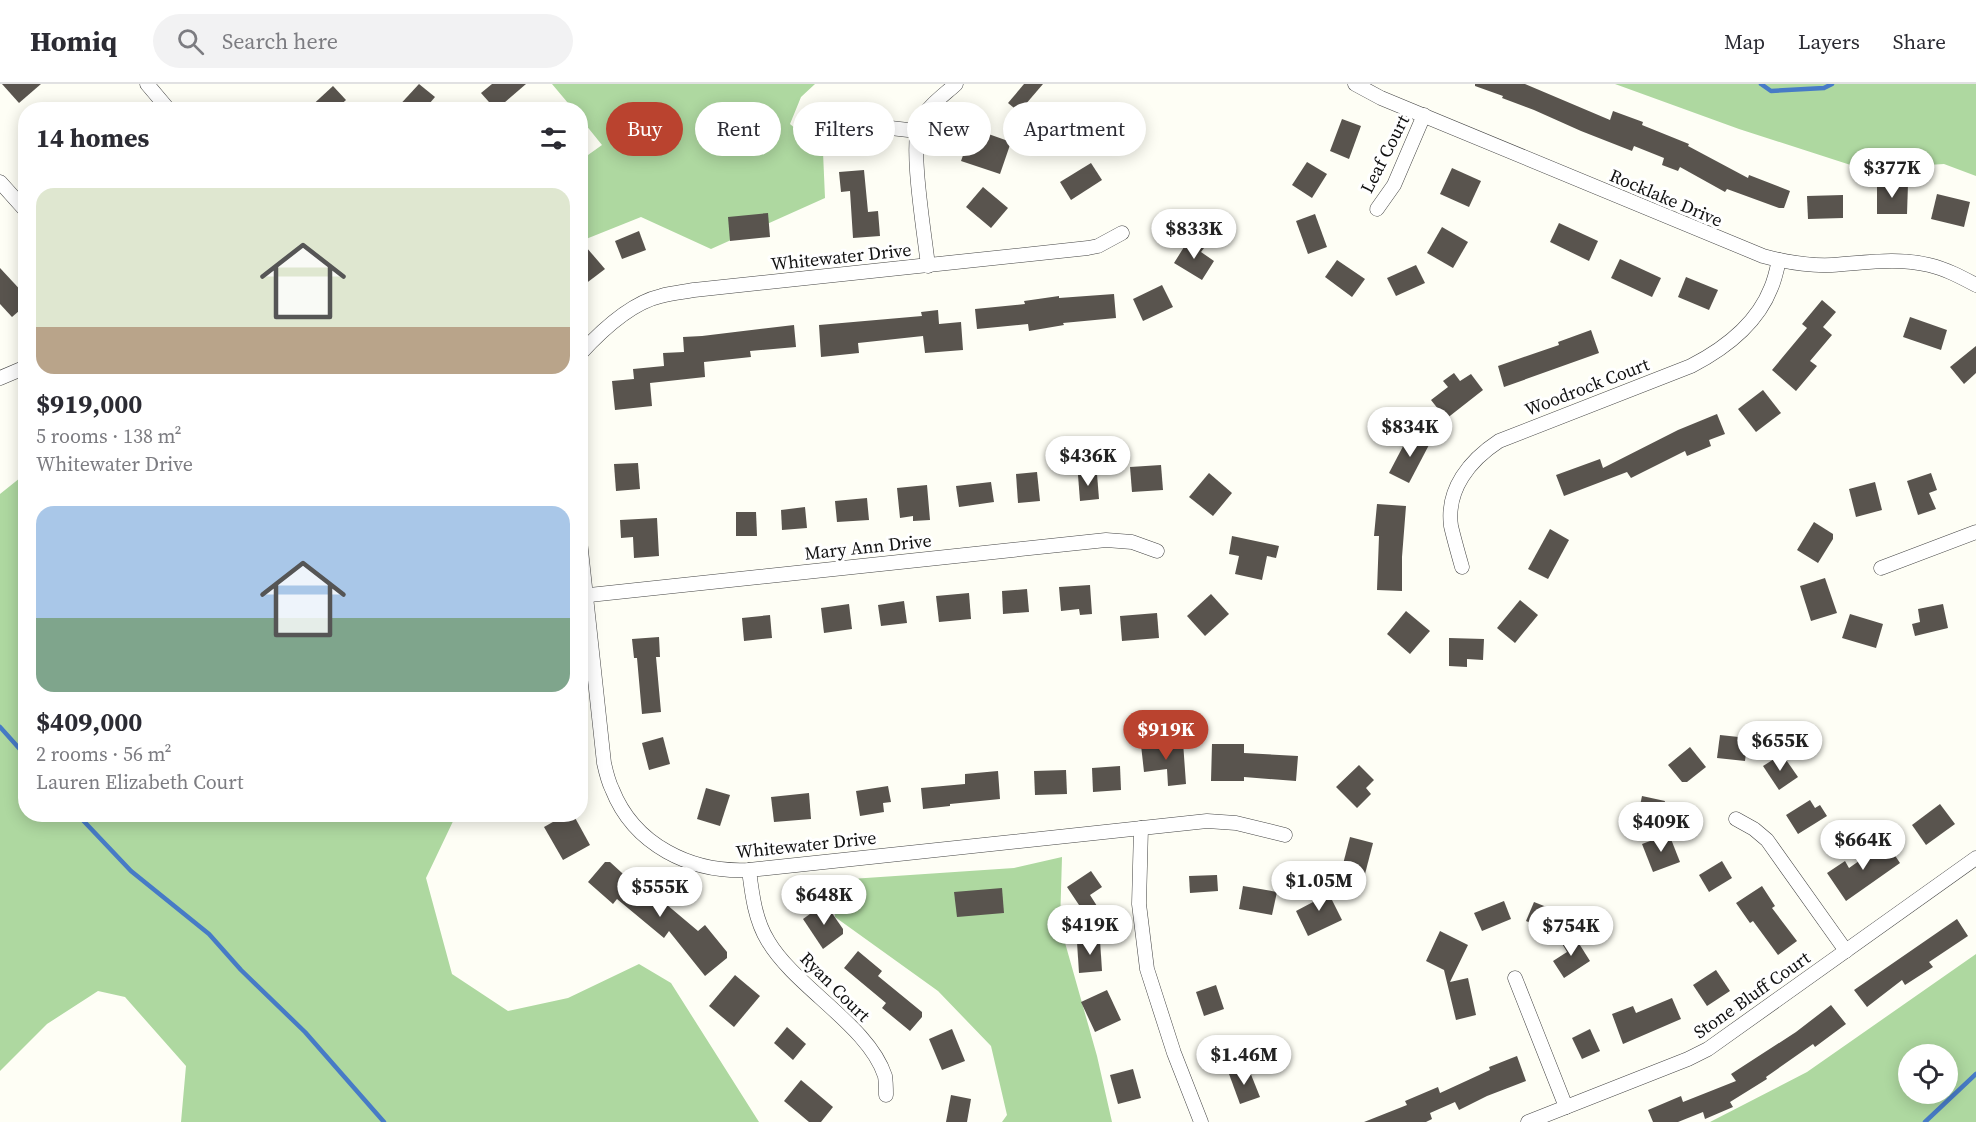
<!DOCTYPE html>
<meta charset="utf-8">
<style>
body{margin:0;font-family:"Source Serif 4",serif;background:#f2f2f3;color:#2b2b33;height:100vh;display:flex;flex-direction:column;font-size:22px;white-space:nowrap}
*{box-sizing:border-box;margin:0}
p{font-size:20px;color:#7c7c81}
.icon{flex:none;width:33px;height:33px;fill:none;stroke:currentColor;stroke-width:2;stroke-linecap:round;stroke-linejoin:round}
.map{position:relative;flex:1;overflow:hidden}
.panel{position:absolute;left:18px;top:18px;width:570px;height:720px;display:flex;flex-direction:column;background:#fff;border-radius:24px;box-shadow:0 3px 15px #0003}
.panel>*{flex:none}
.guide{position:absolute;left:606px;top:18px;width:570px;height:54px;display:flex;gap:12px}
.buttons{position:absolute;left:1898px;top:960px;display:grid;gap:12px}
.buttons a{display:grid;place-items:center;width:60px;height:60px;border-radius:50%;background:#fff;box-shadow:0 3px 15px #0003;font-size:30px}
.price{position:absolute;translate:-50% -51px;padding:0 14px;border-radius:21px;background:#fff;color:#222;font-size:20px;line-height:39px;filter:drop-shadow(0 2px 3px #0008)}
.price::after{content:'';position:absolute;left:50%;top:36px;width:18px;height:14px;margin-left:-9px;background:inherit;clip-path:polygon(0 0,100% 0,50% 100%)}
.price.selected{background:#ba432f;color:#fff}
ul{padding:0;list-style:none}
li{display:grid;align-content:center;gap:12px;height:318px;padding:0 18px}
li span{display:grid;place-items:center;height:186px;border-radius:18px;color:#555}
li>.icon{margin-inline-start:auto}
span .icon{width:108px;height:108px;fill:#fffc;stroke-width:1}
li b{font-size:26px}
h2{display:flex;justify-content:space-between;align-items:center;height:72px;padding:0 18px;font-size:26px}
.pill{padding:0 21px;border-radius:27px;background:#fff;box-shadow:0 3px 15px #0003;font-size:21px;line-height:54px}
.pill.selected{background:#ba432f;color:#fff}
header{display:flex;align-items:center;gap:36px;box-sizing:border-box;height:84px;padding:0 30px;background:#fff;border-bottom:2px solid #e1e1e2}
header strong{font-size:28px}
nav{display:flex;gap:33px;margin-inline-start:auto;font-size:21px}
.search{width:420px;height:54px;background:#f2f2f3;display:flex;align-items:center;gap:15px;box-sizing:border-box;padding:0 21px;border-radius:33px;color:#7c7c81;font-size:22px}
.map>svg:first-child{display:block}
.forest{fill:#aed8a0;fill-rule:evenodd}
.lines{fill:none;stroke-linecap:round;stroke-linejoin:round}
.stream{stroke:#477bc6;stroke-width:4.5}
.building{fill:#59544e}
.minor-casing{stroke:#444;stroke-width:15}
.minor{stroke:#fff;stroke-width:14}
.labels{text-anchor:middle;stroke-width:6;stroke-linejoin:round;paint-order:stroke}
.street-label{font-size:18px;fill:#111;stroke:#fff}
</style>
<header>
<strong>Homiq</strong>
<div class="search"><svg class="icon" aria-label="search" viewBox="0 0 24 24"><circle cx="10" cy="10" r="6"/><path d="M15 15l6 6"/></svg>Search here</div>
<nav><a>Map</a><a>Layers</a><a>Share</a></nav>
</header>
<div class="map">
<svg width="1976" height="1038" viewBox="0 0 1976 1038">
<rect width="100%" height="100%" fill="#fefef5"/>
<!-- forest -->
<g class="forest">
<path d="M552,0h263l-14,13 -11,27 33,28 2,46 -114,51 -70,-32 -60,24v-81l21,-15 -21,-26 -1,-9 -7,-1z"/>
<path d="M1615,0h361v92l-32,-12 -81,5 -124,-40z"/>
<path d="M25,390l1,340 430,1 -30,63 26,96 56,37 60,-13 71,-34 32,19 88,139h-578l5,-56 -61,-69 -27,-6 -51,33 -47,47v-577z"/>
<path d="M1062,773l-2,68 37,131 15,66h-110l5,-7 -16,-69 -53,-55 -103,-74 1,-37 178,-12z"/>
<path d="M1976,870v168h-266l97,-50zM1908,970h39v40h-39z"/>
</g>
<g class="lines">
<!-- stream -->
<g class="stream">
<path d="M1761,0l10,7 53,-3 8,-4"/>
<path d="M0,643l26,29"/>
<path d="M77,730l54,57 78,63 32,36 64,62 79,90"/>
<path d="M1925,1038l51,-48"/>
</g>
</g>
<!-- building -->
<g class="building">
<path d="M2,0h39l-22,19z"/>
<path d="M419,0l16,13 -11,13h-29z"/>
<path d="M492,0h34l-30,26 -15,-17z"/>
<path d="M1024,0h19l-24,28 -11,-9z"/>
<path d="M1475,0h50l85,36 3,-9 30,11 -1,3 47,19 -1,2 60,32 1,-3 41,16 -6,17h-5l-52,-19 -2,3 -45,-25 -2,4 -16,-6 2,-7 -30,-12 -2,5 -51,-20 -47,-21 -32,-12 1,-2 -28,-10z"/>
<path d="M333,2l13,14 -11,10h-28z"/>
<path d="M760,32l3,33 -26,2 -3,-32z"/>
<path d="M1342,35l19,7 -12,33 -19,-8z"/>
<path d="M980,47l31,11 -11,32 -39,-13 5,-14 8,3z"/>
<path d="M1307,78l20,12 -15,24 -20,-13z"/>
<path d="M1091,79l11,17 -31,20 -11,-18z"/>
<path d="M1452,84l29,13 -12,26 -29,-13z"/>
<path d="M864,86l4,42 10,-1 2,25 -27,2 -3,-47 -9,1 -2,-20z"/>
<path d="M1877,100h31l-1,30h-30z"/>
<path d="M983,103l25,21 -17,20 -25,-21z"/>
<path d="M1937,110l33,8 -6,25 -33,-8z"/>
<path d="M1843,111v23l-35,1 -1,-23z"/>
<path d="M768,129l2,24 -40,4 -2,-24z"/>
<path d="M1315,130l12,33 -19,7 -12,-33z"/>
<path d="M1559,139l39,18 -9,20 -39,-19z"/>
<path d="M1442,143l26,15 -15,26 -26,-15z"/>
<path d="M639,147l7,19 -24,9 -7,-18z"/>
<path d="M1189,155l15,9 -3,4 13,9 -12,19 -28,-17z"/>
<path d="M580,156l25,29 -25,19z"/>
<path d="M1620,175l41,19 -9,19 -41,-19z"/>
<path d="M1337,176l28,19 -13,18 -27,-20z"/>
<path d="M1416,181l9,18 -29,13 -9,-18z"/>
<path d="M0,184l26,28v9l-14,12 -12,-13z"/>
<path d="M1686,193l32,13 -9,20 -31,-13z"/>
<path d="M1162,201l11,22 -30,14 -10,-22z"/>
<path d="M1114,210l2,24 -53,5 1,2 -35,6 -1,-7 -51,5 -2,-20 50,-5 -1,-3 35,-5v2z"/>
<path d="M1822,216l14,12 -13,15 9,8 -22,26 7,5 -21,25 -24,-21 35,-42 -5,-4z"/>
<path d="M938,226l1,14 22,-2 2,28 -38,3 -2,-17 -65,7 1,10 -38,4 -2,-32 103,-9 -1,-4z"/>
<path d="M1910,233l37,13 -6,20 -38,-13z"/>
<path d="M794,241l2,22 -46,4 1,6 -47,5 1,15 -55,6 2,23 -37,4 -3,-29 22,-2 -1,-10 31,-3 -1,-13 21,-1 -1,-15 19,-1z"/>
<path d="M1591,246l8,23 -95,34 -6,-21 61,-21 -1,-3z"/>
<path d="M1976,262v27l-12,11 -14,-17z"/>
<path d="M1454,289l6,8 11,-7 12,16 -37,29 -15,-19 17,-13 -5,-6z"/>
<path d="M1763,306l18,23 -25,19 -18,-23z"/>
<path d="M1717,330l8,20 -16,6 2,6 -24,10 -2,-5 -54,27 -4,-6 -63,24 -8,-21 44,-16 3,9 75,-38z"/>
<path d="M1410,349l20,10 -21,40 -20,-10z"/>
<path d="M638,379l2,26 -24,2 -2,-27z"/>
<path d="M1161,381l2,25 -31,2 -2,-25z"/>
<path d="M1037,388l3,29 -22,2 -2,-29z"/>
<path d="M1209,389l23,20 -19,23 -24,-19z"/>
<path d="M1931,389l6,17 -8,3 7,16 -18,6 -11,-34z"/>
<path d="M1097,390l2,25 -19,2 -2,-26z"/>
<path d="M991,398l3,20 -35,5 -3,-21z"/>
<path d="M1875,398l7,28 -26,7 -7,-28z"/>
<path d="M927,401l3,35 -17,1v-5l-13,2 -3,-30z"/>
<path d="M867,414l2,22 -32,2 -2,-21z"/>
<path d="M1377,420l29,2 -4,51v34l-25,-1 2,-54h-5z"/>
<path d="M805,423l2,21 -25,2 -1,-20z"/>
<path d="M736,428h20l1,24h-21z"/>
<path d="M657,434l2,38 -25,2 -1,-21 -12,1 -1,-18z"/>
<path d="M1814,438l19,12v5l-15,24 -21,-13z"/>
<path d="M1550,445l19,11 -21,39 -20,-10z"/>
<path d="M1232,452l47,10 -3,12 -9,-2 -5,24 -27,-6 4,-18 -10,-2z"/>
<path d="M1825,494l12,35 -26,8 -11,-35z"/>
<path d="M1090,501l2,29 -12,1 -1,-6 -18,2 -2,-24z"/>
<path d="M1027,505l2,23 -26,2 -1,-23z"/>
<path d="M969,509l2,26 -32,3 -3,-26z"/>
<path d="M1211,510l18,20 -24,22 -18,-20z"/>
<path d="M1520,516l18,15 -23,28 -18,-15z"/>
<path d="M904,517l3,22 -26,3 -3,-21z"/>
<path d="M849,520l3,25 -28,4 -3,-25z"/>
<path d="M1943,520l5,24 -33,8 -3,-12 8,-2 -2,-13z"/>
<path d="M1406,527l24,20 -20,23 -23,-20z"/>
<path d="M1157,529l2,25 -37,3 -2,-25z"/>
<path d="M1850,530l33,10 -7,24 -34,-10z"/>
<path d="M770,531l2,23 -28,3 -2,-23z"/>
<path d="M659,553l1,20h-4l5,55 -19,2 -5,-56h-3l-2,-19z"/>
<path d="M1449,554l35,1 -1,21 -16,-1v8l-18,-1z"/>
<path d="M1720,651l28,3 -3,23 -28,-3z"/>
<path d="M663,653l7,27 -21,6 -7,-27z"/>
<path d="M1183,658l3,42 -18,2 -1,-17 -23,3 -3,-27z"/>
<path d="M1212,660h32v9l54,3 -2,25 -52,-4v4h-33z"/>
<path d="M1690,663l16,20 -19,15h-5l-14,-17z"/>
<path d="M1782,670l16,23 -19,13 -16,-24z"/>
<path d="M1359,681l15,15 -8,8 5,6 -14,14 -21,-21z"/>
<path d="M1120,682l1,24 -28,2 -1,-24z"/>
<path d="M1066,686l1,24 -32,1 -1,-24z"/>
<path d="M998,687l2,28 -50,5v2l-27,3 -2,-21 44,-4v-10z"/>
<path d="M888,702l3,16 -8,1 1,9 -24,4 -4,-25z"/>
<path d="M706,704l24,7 -10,31 -23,-7z"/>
<path d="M809,709l2,26 -37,3 -3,-25z"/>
<path d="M1642,712l23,5 -5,19 -22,-5z"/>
<path d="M1810,716l5,8 5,-3 7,11 -29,18 -12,-19z"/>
<path d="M1940,720l15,20 -29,21 -14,-20z"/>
<path d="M567,730h6l17,31 -27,15 -19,-33z"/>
<path d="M1669,750l11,28 -27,10 -11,-28z"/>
<path d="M1350,753l23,6 -8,31 -23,-6z"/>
<path d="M1886,758l14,21 -54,38 -19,-28 18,-12 4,7z"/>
<path d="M1722,777l10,17 -23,14 -10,-17z"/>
<path d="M605,778h5l46,42 4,-5 38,32 7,-6 22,27v6l-22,18 -36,-45 -5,7 -47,-39 -4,5 -25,-22z"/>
<path d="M1091,787l11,16 -12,8 7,11 -12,8 -18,-27z"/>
<path d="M1217,791l1,16 -28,2 -1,-17z"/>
<path d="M1243,802l34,6 -5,23 -33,-6z"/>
<path d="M1325,802l17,34 -34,16 -12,-25 17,-9 -4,-8z"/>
<path d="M1762,802l13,20 -3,2 25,33 -19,14 -25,-34 -3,2 -14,-20z"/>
<path d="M1002,804l2,25 -47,4 -3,-25z"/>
<path d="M1504,817l7,18 -29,12 -8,-18z"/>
<path d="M1534,818l28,11 -9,20 -27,-12z"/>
<path d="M825,819l18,26v5l-20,15 -20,-30z"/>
<path d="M1957,835l11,17 -39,26 4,5 -28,18 -3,-5 -35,27 -13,-17z"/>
<path d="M1440,847l28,14 -18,37 18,-4 8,37 -20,5 -12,-50 -18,-9z"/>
<path d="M1573,850l17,27 -26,17 -11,-17 14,-9 -6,-10z"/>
<path d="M1100,856l2,31 -23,2 -2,-31z"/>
<path d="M858,867l24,20 -4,5 44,36v5l-12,14 -28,-23 4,-5 -42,-35z"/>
<path d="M1716,886l14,21 -23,15 -14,-21z"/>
<path d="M735,891l25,21 -26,31 -25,-21z"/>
<path d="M1216,901l8,24 -20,7 -8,-24z"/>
<path d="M1107,906l14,30 -26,12 -14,-30z"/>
<path d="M1672,914l9,21 -58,25 -11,-30 21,-8 3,7z"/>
<path d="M1831,921l15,19 -31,23 -2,-3 -47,33 1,2 -37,23 3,5 -28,12 -2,-7 -25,10h-25l-5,-12 33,-14 2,6 53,-21 -5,-7 65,-42z"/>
<path d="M787,943l19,17 -13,16 -19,-17z"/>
<path d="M952,945l13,32 -23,9 -13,-31z"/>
<path d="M1590,945l10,22 -18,8 -10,-21z"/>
<path d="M1517,972l9,25 -39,15 -28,14 -4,-8 -25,11 2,6 -6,3h-62l43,-17 -2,-4 33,-14 2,6 50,-23 -1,-3z"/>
<path d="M1248,983l12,30 -20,7 -11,-30z"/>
<path d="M1133,985l8,29 -23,6 -8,-29z"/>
<path d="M801,996l32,27 -12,15h-12l-25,-21z"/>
<path d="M951,1011l20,4 -4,23h-21z"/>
</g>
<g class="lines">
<defs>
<g id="minor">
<path d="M147,0l22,26"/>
<path d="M1355,0l26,14 382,158c22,6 46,10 69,9 32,-2 65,-8 97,0 17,4 32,12 47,20"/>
<path d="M820,36l97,11"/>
<path d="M0,98l26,29"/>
<path d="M1377,125l17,-24 30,-70"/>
<path d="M928,182c-3,-30 -19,-121 -8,-145 8,-15 24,-26 36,-37"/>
<path d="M580,270c21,-23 50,-51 81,-58 11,-3 22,-4 33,-6l394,-42 10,-2 24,-13"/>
<path d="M0,294l26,-11"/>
<path d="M580,457l24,222c2,9 4,18 8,26 22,56 79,84 137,81l458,-49 29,2 49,12"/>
<path d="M1462,483c-4,-14 -8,-28 -11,-41 -5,-37 19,-66 48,-85l192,-75c33,-17 66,-42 80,-78 4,-9 6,-19 8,-28"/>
<path d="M1881,484l95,-36"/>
<path d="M580,512l526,-56 26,2 25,9"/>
<path d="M1736,735l18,10 13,11 79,111"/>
<path d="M1141,744l-2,76 8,65 27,84 27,69"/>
<path d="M749,786c3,24 6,50 19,71 27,46 101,85 117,135 1,6 1,13 1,19"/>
<path d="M1515,894l51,129"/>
<path d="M1528,1038l160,-63 20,-10 268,-191"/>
</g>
</defs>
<!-- minor casing -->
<use href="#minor" class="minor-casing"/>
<!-- minor -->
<use href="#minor" class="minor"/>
</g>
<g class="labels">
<!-- street labels -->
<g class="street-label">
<text transform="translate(1385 70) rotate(-63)" y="6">Leaf Court</text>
<text transform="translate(1666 114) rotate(23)" y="6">Rocklake Drive</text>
<text transform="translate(841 173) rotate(-6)" y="6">Whitewater Drive</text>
<text transform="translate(1587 303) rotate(-21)" y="6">Woodrock Court</text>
<text transform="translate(868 463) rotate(-6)" y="6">Mary Ann Drive</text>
<text transform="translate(806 761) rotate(-6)" y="6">Whitewater Drive</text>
<text transform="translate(835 903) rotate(45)" y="6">Ryan Court</text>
<text transform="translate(1752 911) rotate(-35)" y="6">Stone Bluff Court</text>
</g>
</g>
</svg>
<div class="buttons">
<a><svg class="icon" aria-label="locate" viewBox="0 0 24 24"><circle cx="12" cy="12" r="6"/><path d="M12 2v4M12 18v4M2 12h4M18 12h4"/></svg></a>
</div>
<b class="price" style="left:1892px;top:115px">$377K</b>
<b class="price" style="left:1194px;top:176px">$833K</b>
<b class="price" style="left:1410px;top:374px">$834K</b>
<b class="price" style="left:1088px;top:403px">$436K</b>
<b class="price selected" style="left:1166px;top:677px">$919K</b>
<b class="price" style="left:1780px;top:688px">$655K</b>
<b class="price" style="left:1661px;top:769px">$409K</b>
<b class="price" style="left:1863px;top:787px">$664K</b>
<b class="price" style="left:1319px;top:828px">$1.05M</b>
<b class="price" style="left:660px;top:834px">$555K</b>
<b class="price" style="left:824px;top:842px">$648K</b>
<b class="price" style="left:1090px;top:872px">$419K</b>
<b class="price" style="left:1571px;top:873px">$754K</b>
<b class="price" style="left:1244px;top:1002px">$1.46M</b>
<div class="guide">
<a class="pill selected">Buy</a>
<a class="pill">Rent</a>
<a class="pill">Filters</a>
<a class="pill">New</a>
<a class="pill">Apartment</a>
</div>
<section class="panel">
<h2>14 homes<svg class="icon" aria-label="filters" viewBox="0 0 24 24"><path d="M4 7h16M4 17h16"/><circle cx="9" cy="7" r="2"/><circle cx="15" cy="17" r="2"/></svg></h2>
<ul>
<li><span style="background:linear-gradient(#dfe7d0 75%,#b9a48a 0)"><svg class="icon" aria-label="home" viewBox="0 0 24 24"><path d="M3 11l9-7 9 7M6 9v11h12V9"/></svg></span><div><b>$919,000</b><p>5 rooms · 138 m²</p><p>Whitewater Drive</p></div></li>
<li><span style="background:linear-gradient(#a9c7e8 60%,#7fa58c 0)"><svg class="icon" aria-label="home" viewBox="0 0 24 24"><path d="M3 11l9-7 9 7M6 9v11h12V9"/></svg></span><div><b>$409,000</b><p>2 rooms · 56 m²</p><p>Lauren Elizabeth Court</p></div></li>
</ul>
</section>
</div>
